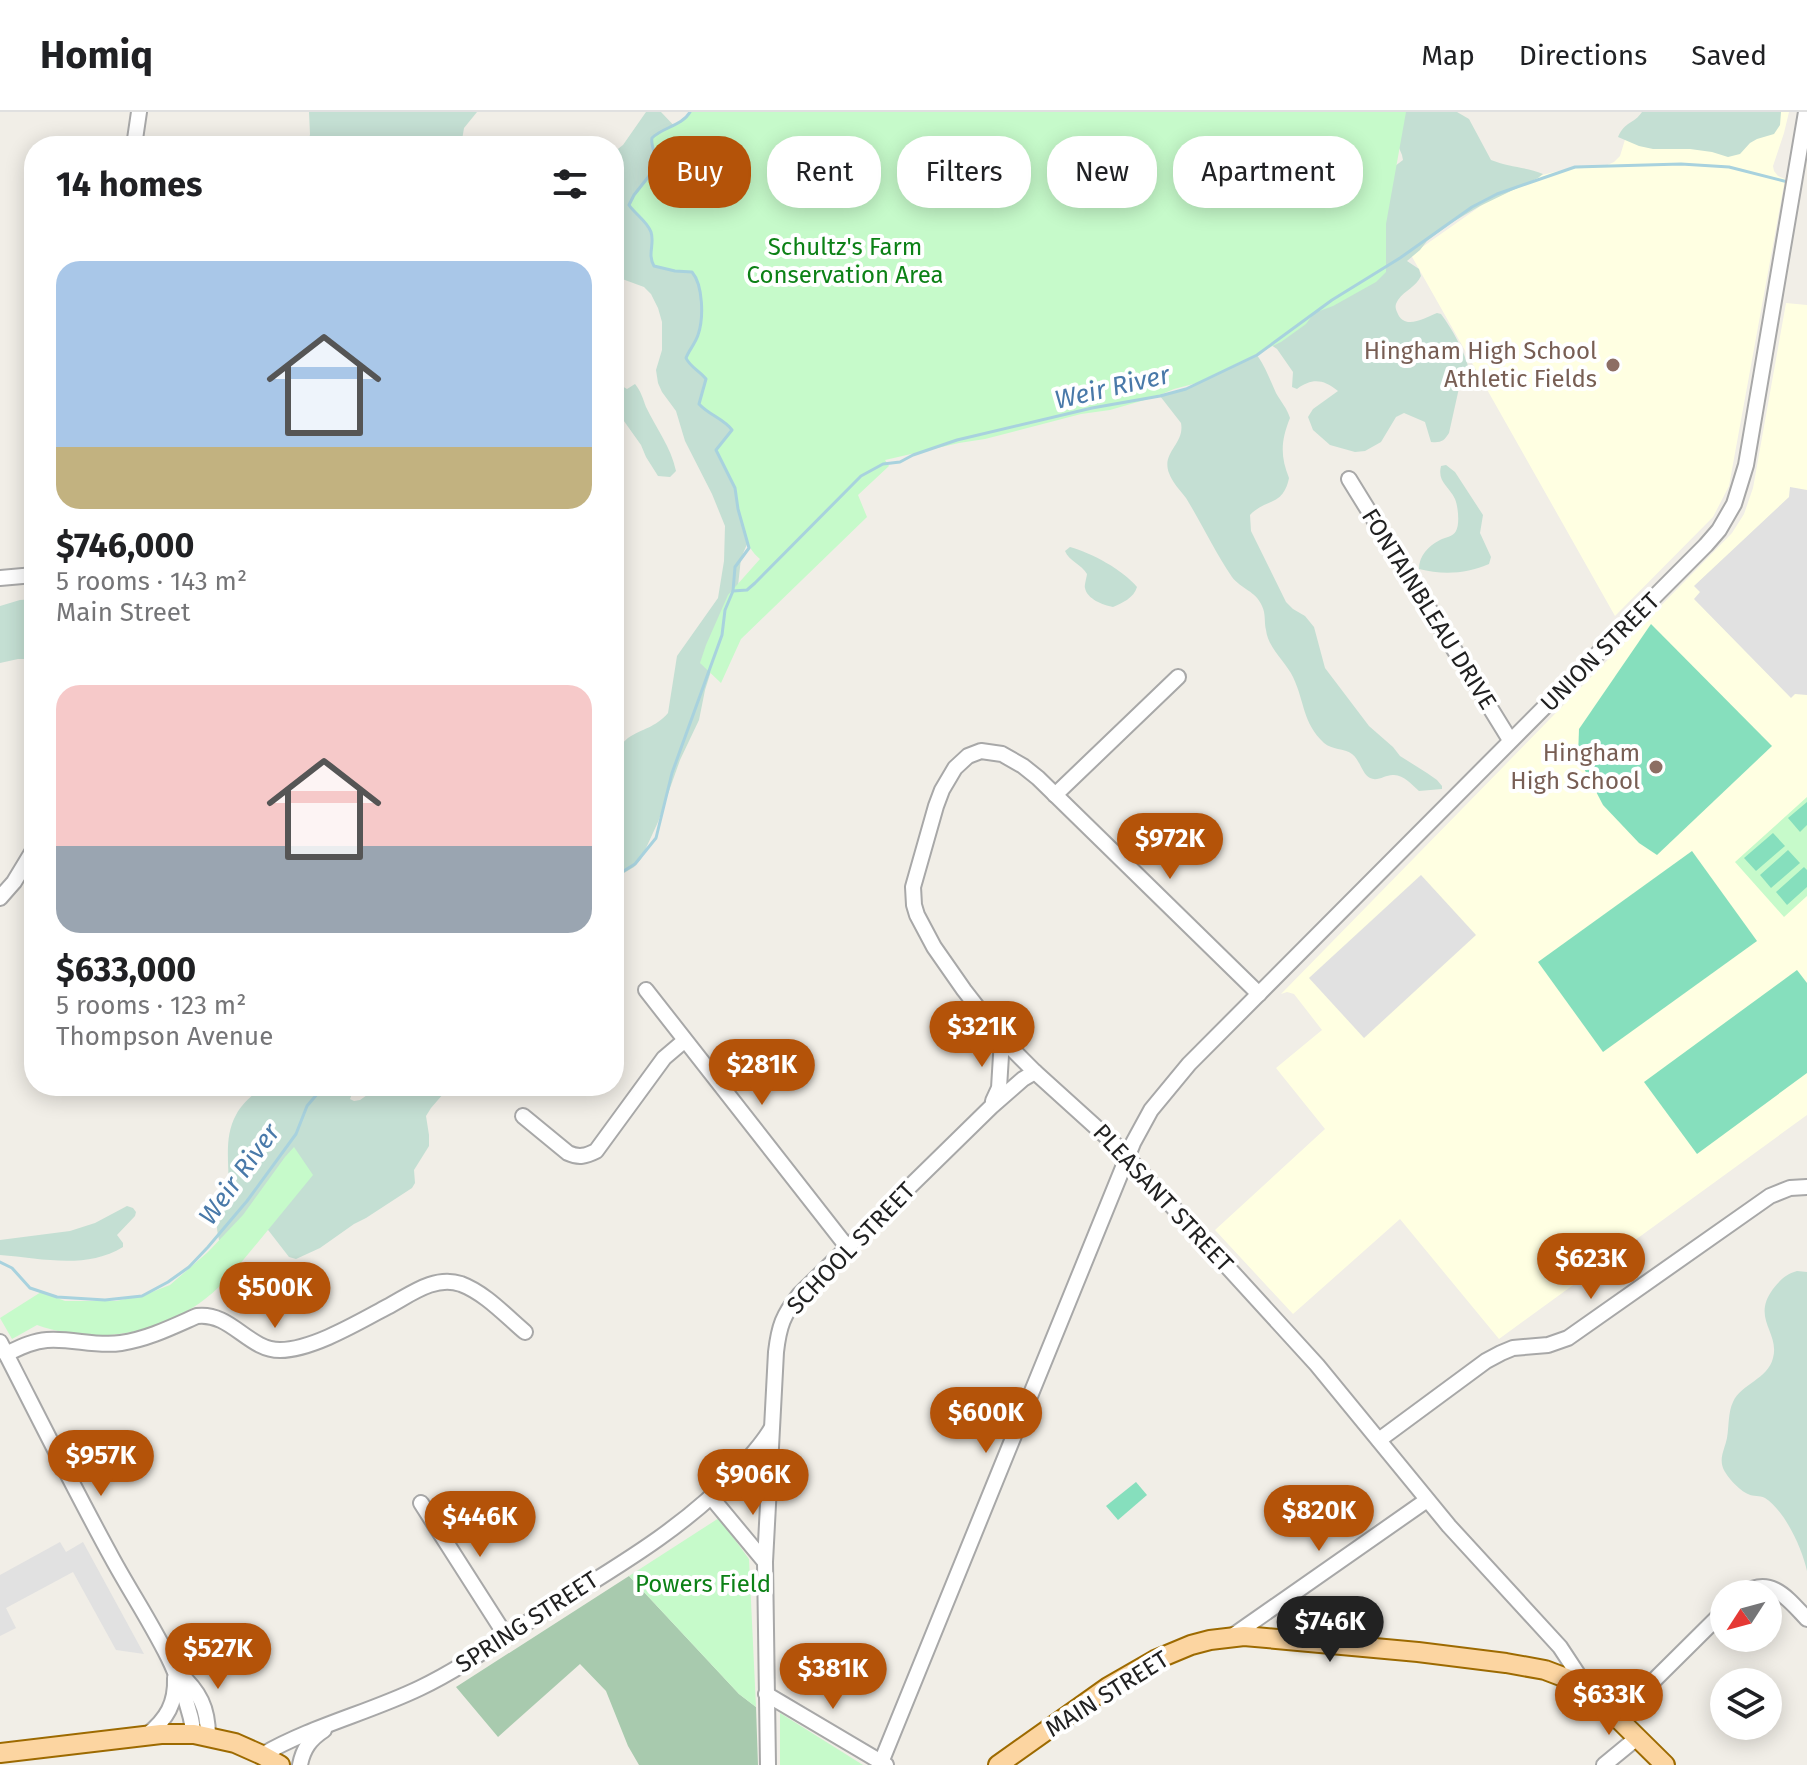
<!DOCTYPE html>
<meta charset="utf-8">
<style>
body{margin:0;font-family:"Fira Sans",sans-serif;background:#f2f2f2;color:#202124;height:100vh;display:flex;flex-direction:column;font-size:30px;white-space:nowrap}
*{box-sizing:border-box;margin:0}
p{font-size:26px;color:#757577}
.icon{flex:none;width:44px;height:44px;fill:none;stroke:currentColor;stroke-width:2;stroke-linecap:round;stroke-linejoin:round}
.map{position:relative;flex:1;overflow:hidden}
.panel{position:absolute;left:24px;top:24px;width:600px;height:960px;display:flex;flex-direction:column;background:#fff;border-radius:32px;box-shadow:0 4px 20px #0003}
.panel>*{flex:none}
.top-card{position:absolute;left:648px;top:24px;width:760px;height:72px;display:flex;gap:16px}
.needle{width:52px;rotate:234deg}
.buttons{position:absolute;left:1710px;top:1468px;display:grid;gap:16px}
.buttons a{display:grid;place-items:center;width:72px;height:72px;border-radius:50%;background:#fff;box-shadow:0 4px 20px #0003;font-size:40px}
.price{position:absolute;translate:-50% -68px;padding:0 18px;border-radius:28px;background:#b45309;color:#fff;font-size:26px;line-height:52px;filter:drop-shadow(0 2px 4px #0008)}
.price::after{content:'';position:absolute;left:50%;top:48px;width:24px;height:18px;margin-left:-12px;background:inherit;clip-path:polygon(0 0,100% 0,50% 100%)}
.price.active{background:#222;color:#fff}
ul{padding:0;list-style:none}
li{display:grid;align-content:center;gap:16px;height:424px;padding:0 32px}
li span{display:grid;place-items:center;height:248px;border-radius:24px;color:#555}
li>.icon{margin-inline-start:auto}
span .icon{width:144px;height:144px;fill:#fffc;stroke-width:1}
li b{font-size:34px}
h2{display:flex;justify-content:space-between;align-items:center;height:96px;padding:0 32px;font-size:34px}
.tag{padding:0 28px;border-radius:32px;background:#fff;box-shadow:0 4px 20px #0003;font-size:28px;line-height:72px}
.tag.active{background:#b45309;color:#fff}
header{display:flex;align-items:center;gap:48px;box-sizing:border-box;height:112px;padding:0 40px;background:#fff;border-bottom:2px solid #e0e0e0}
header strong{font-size:38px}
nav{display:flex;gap:44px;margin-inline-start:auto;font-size:28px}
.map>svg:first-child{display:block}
.education{fill:#ffffe2}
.wetland{fill:#c4dfd3}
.cemetery{fill:#a8caae}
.park{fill:#c6faca}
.pitch{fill:#86dfbd}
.parking{fill:#e1e1e1}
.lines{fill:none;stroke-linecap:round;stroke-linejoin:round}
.stream{stroke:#a8d2de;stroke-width:3}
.minor-casing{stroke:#a8a8a8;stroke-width:18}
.major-casing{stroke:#9d6a00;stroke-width:22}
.minor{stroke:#fff;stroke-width:14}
.major{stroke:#fcd5a1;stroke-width:18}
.education-dot{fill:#8d6e63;stroke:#fff;stroke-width:3}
.labels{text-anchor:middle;stroke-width:8;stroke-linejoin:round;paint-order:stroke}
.park-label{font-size:24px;fill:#0c8116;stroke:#fff}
.education-label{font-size:24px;fill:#785e54;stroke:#fff;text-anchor:end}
.street-label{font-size:24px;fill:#212121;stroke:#fff}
.water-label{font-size:26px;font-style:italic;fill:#4979a9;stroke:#fff}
</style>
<header>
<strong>Homiq</strong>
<nav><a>Map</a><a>Directions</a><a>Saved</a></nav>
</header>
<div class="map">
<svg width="1807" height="1653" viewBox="0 0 1807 1653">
<rect width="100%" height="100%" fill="#f1eee7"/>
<!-- education -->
<g class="education">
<path d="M1649,0h140l-5,21 -11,33 1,5 4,5 7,3 -56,307 -16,31 -98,99 -204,-361 81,-57 50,-23 25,-6 36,-2 11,-5 6,-6 7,-23z"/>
<path d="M1786,191l21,2v810l-308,224 -99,-120 -107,95 -78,-84 110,-101 -49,-61 46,-38 -28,-36 -7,-2 -6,2 451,-461 12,-19 9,-26z"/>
</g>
<!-- wetland -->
<g class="wetland">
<path d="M309,0h168l-13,16 -3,18h-153l2,-12z"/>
<path d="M646,0h15l18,19 -15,38 -11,3 -3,4 51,27 47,339 -7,16 -3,28 -33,104 -6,30 -19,40 -22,62 -17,37 -7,8 -20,12v-127c5,-5 9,-10 14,-14 15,-10 27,-10 40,-25l9,-57 41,-58 6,-37 1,-35 -13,-32 -27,-53 -9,-30 -14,-19 -4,-9 -2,-13 6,-20v-28l-4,-14 -7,-14 -7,-7 -30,-11v-124l9,-7z"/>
<path d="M1384,0h73l12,7 22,41c17,7 35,7 52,14l-5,4 -58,28 -29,17 -24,18 -7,9 -13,11 12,8 2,7c-5,11 -16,14 -23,24 -3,5 -3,7 -1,12 7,19 27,6 40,1l4,1c11,15 22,34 27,52l-5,4 -14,63c-5,8 -8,10 -18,9l-6,-20 -21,-9 -8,4 -15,25 -16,9 -10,1 -25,-7 -17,-15 -5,-13 5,-8 25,-18c-15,-12 -26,-13 -41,-2l-5,-2 1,-15 -16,-23 -6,-4 120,-176 12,-9 -1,-5z"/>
<path d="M1642,0h139l-1,13 -6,9 -17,5 -7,4 -10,11 -12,3 -16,-5 -22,-3h-37l-14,-3 -21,-9c7,-16 16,-13 24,-25z"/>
<path d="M1257,243c9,13 13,25 19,38 5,9 11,15 14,25 -9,22 -10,38 -1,60 -6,29 -23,20 -39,37l1,16 35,71 7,7 12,7 9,11 11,41 44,58 24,21 7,9 27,17 10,7 5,6v3l-23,2c-7,-6 -15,-16 -25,-16 -8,-1 -16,7 -24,3 -8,-4 -10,-18 -18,-24 -8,-6 -20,-4 -28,-11 -22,-21 -19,-41 -31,-66 -7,-15 -25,-29 -27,-47 -2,-8 0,-16 -4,-24 -6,-15 -21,-17 -30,-29 -17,-25 -30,-53 -46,-79 -6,-8 -14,-16 -17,-25 -8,-21 16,-29 12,-50l-21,-27 26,-7z"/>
<path d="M614,263l8,11 5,3 8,-5c6,7 8,15 11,23 10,21 25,40 30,64l-6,6 -12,-1 -12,-19 -5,-12 -27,-38z"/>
<path d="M1446,353l9,7 28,43 -3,18 11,24 -2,7c-22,10 -47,11 -70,5 0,-13 9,-23 21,-29 5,-3 13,-3 16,-9 4,-7 2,-25 -1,-32 -6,-13 -18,-17 -14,-33z"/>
<path d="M1070,435c22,6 53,23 67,40 -3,11 -15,16 -24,20 -10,-2 -26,-8 -28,-19 -1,-2 2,-12 2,-14 -6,-10 -18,-13 -22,-23z"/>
<path d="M34,487v60h-16l-18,4v-57l20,-6z"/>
<path d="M261,974h94l-5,13 4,2 6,-1 20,-14h70l-19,22 -5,8 3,19v11l-15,24 1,13 -3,5 -46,30 -12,6 -34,24 -24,11 -7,-2 -24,-31 -39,14h-7c-1,-5 -2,-9 -2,-13 1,-10 10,-19 11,-30 3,-27 -6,-57 8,-82 6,-12 17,-19 25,-29z"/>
<path d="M127,1094l6,2 3,4 -1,4 -18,19 6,8v4c-38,23 -82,11 -123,8v-15l70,-9 25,-8z"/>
<path d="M1797,1159l10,1v299c-5,-23 -22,-60 -42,-73 -6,-3 -11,-1 -17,-4 -8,-3 -22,-18 -25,-26 -4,-10 2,-20 4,-30 2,-11 1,-26 6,-36 8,-18 35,-23 40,-44 7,-26 -22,-39 0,-69 7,-9 13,-15 24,-18z"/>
</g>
<!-- cemetery -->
<path class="cemetery" d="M629,1464l110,118 17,13 2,58h-119l-11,-19 -22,-55 -26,-27 -82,73 -42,-50z"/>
<!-- park -->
<g class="park">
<path d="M690,0h716l-20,112v48l-10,10 -43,24 -19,7 -8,11 -25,18 -84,41 -23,6 -19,8 -45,13 -29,4 -96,25 -26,4 -74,17 4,6 -31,29 9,22 -126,122 -20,44 -21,-20 6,-18 22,-50 32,-36c-22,-18 -18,-50 -27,-75 -4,-13 -13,-22 -17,-34l14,-17 1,-5c-9,-9 -23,-13 -32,-24l7,-25c-6,-8 -16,-12 -20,-21 3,-8 9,-14 12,-23 6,-17 5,-49 -6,-63l-17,-1 -21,-5c-7,-12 1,-22 -3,-34 -4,-11 -16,-18 -22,-27l5,-10 23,-29c1,-10 -7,-19 -5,-28 11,-11 30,-12 38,-26z"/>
<path d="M1807,685v99l-23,21 -49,-55z"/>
<path d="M294,1035l19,28c-18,22 -36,44 -54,66 -17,20 -33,42 -54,58 -48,37 -111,46 -168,26l-25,14 -12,-21 41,-26 24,9h51l28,-6 26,-10 38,-33 35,-37 42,-58z"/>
<path d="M719,1406l30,41 7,148 -17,-13 -110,-118z"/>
<path d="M780,1601l83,52h-83z"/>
</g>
<!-- pitch -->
<g class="pitch">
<path d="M1651,512l121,122 -115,109 -18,-12 -36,-38 -25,-48 1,-28z"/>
<path d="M1807,690v23l-7,7 -12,-14z"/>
<path d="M1773,721l12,13 -29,25 -12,-13z"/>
<path d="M1788,738l12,13 -29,25 -11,-13z"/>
<path d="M1692,739l65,90 -154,111 -65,-90z"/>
<path d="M1804,755l3,3v17l-20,18 -11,-13z"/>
<path d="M1797,858l10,13v90l-110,81 -53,-72z"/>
<path d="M1136,1370l11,13 -29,25 -12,-14z"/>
</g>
<!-- parking -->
<g class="parking">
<path d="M1790,375l17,3v205l-12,-1 -4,4 -97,-99 6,-7 -6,-6 95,-89z"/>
<path d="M1421,763l55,60 -112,103 -55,-60z"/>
<path d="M60,1430l6,10 17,-10 61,112 -28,-4 -43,-78 -67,36 10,20 -16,8v-61z"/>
</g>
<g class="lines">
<!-- stream -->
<g class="stream">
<path d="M690,0c-8,14 -27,15 -38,26 -2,9 6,18 5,28l-23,29 -5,10c6,9 18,16 22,27 4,12 -4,22 3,34l21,5 17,1c11,13 12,46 6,63 -3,9 -9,15 -12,23 4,9 14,13 20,21l-7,25c10,11 25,15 33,26l-16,20 19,38 3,21 11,39 -14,19 -2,24"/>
<path d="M614,765l21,-13 21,-26 16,-65 50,-138 3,-25 8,-19 14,-1 8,-7 106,-107 22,-12 17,-2 13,-7 44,-15 135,-32 68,-12 26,-7 71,-34 75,-55 68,-42 72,-51 25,-13 78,-27 106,-3 48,3 59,15"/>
<path d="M0,1150l12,6 18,20 27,9 48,3 37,-4 26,-14 21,-15 19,-20 39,-46 49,-67 11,-28 17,-20"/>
</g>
<defs>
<g id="minor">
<path d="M134,34l5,-34"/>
<path d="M1349,367l161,261"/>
<path d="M0,466l34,-3"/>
<path d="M1055,683l123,-118"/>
<path d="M0,786l14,-16 20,-33"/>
<path d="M646,878l202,258"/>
<path d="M1259,882l-221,-216 -15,-12 -21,-12 -21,-3 -13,5 -13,12 -13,22 -6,16 -23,81 1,18 3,10 17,32 30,43 38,49 33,33 84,76 198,217 132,161 111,121 27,41"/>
<path d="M993,989l6,-13 3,-49"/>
<path d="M523,1004l45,37c11,5 18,3 28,-2l68,-93 20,-17"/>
<path d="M0,1230c37,72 73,145 112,216 31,57 72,111 82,176"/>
<path d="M6,1242c13,-6 26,-13 41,-14 25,-2 49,7 74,3 27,-4 51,-16 76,-27 34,-4 51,34 83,34 32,0 79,-28 107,-43 23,-12 47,-32 74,-23 24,9 44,31 64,48"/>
<path d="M1379,1328l107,-79 15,-8 12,-5 35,-3 20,-7 202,-142 20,-8 17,-1"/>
<path d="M711,1385l54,65"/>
<path d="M421,1391l85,133"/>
<path d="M1743,1482c28,-19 45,5 64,25"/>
<path d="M1231,1525l196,-137"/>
<path d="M178,1560c22,20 30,36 30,64"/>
<path d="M766,1582l120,71"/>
<path d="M1617,1605l107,-106"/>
<path d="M147,1623c20,-16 29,-32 28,-57"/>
<path d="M262,1643c50,-29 106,-42 158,-67 40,-19 77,-46 114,-70 72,-45 150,-88 207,-151 11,-12 22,-24 30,-38"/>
<path d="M300,1653c3,-16 10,-26 24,-35"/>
<path d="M768,1653l-3,-203 11,-210c3,-26 7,-37 23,-57l192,-188 32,-28 12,-7"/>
<path d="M880,1653l253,-622 18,-33 38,-46 517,-519 13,-15 15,-26 12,-39 60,-353"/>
<path d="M1604,1653l34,-28"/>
</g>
<g id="major">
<path d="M0,1641l161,-19h33l41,9 27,12 18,10"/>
<path d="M998,1653l110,-78 47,-27 36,-15 19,-5 34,-4 174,16 88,11 39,7 29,11 16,10 75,74"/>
</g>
</defs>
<!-- minor casing -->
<use href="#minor" class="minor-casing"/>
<!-- major casing -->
<use href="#major" class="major-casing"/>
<!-- minor -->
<use href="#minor" class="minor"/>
<!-- major -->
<use href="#major" class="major"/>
</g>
<!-- markers -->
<g class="education-dot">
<circle cx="1613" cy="253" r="8"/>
<circle cx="1656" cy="655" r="8"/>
</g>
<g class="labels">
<!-- park labels -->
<g class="park-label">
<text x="845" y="143">Schultz's Farm<tspan x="845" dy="28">Conservation Area</tspan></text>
<text x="703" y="1480">Powers Field</text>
</g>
<!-- education labels -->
<g class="education-label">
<text x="1597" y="247">Hingham High School<tspan x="1597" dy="28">Athletic Fields</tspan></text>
<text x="1640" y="649">Hingham<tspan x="1640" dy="28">High School</tspan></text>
</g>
<!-- street labels -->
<g class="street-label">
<text transform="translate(1429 497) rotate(58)" y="8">FONTAINBLEAU DRIVE</text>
<text transform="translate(1600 540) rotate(-45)" y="8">UNION STREET</text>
<text transform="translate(1163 1086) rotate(47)" y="8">PLEASANT STREET</text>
<text transform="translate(851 1136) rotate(-46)" y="8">SCHOOL STREET</text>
<text transform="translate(527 1510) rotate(-33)" y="8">SPRING STREET</text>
<text transform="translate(1107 1582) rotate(-32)" y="8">MAIN STREET</text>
</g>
<!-- water labels -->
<g class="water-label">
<text transform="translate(1112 275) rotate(-13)" y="9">Weir River</text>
<text transform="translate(239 1062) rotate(-54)" y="9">Weir River</text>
</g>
</g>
</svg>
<div class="buttons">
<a><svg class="needle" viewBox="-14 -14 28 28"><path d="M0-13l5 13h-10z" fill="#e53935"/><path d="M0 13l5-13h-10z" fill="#757577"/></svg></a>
<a><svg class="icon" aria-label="layers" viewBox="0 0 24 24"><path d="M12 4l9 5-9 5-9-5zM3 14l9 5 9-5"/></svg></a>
</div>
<b class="price" style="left:1170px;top:769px">$972K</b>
<b class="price" style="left:982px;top:957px">$321K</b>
<b class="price" style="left:762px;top:995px">$281K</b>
<b class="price" style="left:1591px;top:1189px">$623K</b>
<b class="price" style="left:275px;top:1218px">$500K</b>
<b class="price" style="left:986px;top:1343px">$600K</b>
<b class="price" style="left:101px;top:1386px">$957K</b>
<b class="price" style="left:753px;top:1405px">$906K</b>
<b class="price" style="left:1319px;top:1441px">$820K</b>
<b class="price" style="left:480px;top:1447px">$446K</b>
<b class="price active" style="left:1330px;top:1552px">$746K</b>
<b class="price" style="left:218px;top:1579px">$527K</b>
<b class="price" style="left:833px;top:1599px">$381K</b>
<b class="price" style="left:1609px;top:1625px">$633K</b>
<div class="top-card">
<a class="tag active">Buy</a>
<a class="tag">Rent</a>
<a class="tag">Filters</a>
<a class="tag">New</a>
<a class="tag">Apartment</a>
</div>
<section class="panel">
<h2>14 homes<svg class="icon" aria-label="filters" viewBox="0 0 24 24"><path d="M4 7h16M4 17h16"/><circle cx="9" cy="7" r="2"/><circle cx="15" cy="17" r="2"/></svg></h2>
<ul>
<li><span style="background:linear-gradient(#a9c7e8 75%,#c2b280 0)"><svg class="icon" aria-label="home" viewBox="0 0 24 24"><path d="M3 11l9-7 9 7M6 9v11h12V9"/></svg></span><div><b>$746,000</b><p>5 rooms · 143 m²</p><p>Main Street</p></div></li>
<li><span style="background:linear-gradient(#f6c9c9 65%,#9aa5b1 0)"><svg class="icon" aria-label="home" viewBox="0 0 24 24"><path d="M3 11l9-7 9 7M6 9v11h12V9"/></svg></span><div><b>$633,000</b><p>5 rooms · 123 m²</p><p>Thompson Avenue</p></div></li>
</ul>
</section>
</div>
